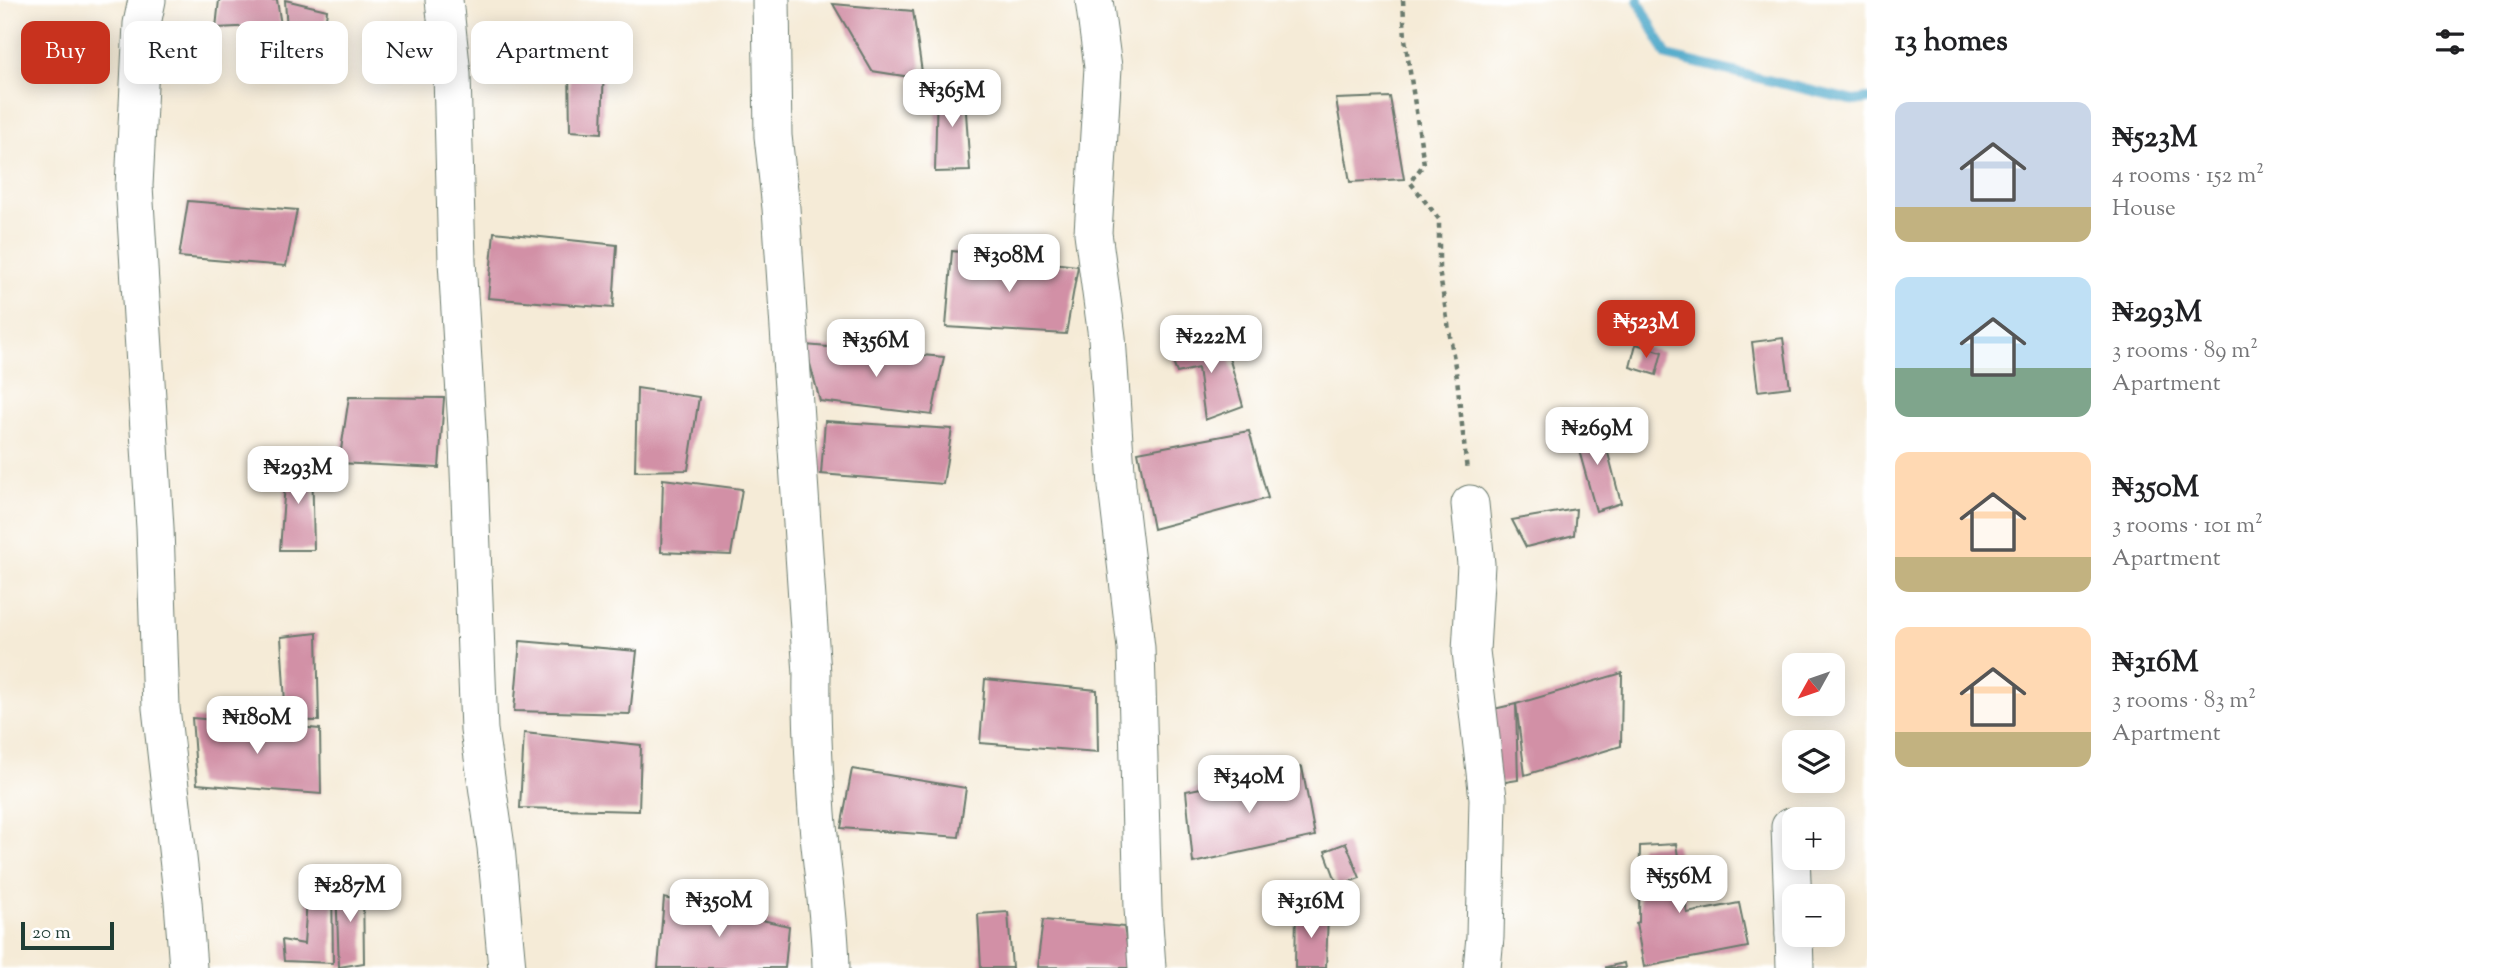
<!DOCTYPE html>
<meta charset="utf-8">
<style>
body{margin:0;font-family:"Sorts Mill Goudy",serif;background:#f6f6f6;color:#202124;height:100vh;display:flex;flex-direction:column;font-size:26px;white-space:nowrap}
*{box-sizing:border-box;margin:0}
p{font-size:23px;color:#757577}
.icon{flex:none;width:38px;height:38px;fill:none;stroke:currentColor;stroke-width:2;stroke-linecap:round;stroke-linejoin:round}
.map{position:relative;flex:1;overflow:hidden}
.panel{display:flex;flex-direction:column;background:#fff;width:630px}
.panel>*{flex:none}
.banner{position:absolute;left:21px;top:21px;width:665px;height:63px;display:flex;gap:14px}
.needle{width:46px;rotate:230deg}
.buttons{position:absolute;left:1782px;top:653px;display:grid;gap:14px}
.buttons a{display:grid;place-items:center;width:63px;height:63px;border-radius:14px;background:#fff;box-shadow:0 4px 18px #0003;font-size:35px}
.scale{position:absolute;left:21px;bottom:18px;width:93px;box-sizing:border-box;padding-left:7px;border:4px solid #1f3d34;border-top:0;font-size:19px;line-height:24px;white-space:nowrap;color:#1f3d34;-webkit-text-stroke:5px #fff;paint-order:stroke}
.price{position:absolute;translate:-50% -60px;padding:0 16px;border-radius:14px;background:#fff;color:#222;font-size:23px;line-height:46px;filter:drop-shadow(0 2px 4px #0008)}
.price::after{content:'';position:absolute;left:50%;top:42px;width:21px;height:16px;margin-left:-10px;background:inherit;clip-path:polygon(0 0,100% 0,50% 100%)}
.price.on{background:#c8321e;color:#fff}
ul{padding:0;list-style:none}
li{display:flex;align-items:center;gap:21px;height:175px;padding:0 28px}
li span{display:grid;place-items:center;flex:none;width:196px;height:140px;border-radius:14px;color:#555}
li>.icon{margin-inline-start:auto}
span .icon{width:84px;height:84px;fill:#fffc;stroke-width:1}
li b{font-size:30px}
h2{display:flex;justify-content:space-between;align-items:center;height:84px;padding:0 28px;font-size:30px}
.chip{padding:0 24px;border-radius:14px;background:#fff;box-shadow:0 4px 18px #0003;font-size:24px;line-height:63px}
.chip.on{background:#c8321e;color:#fff}
main{display:flex;flex:1;min-height:0}
.map>svg:first-child{display:block}
.lines{fill:none;stroke-linecap:round;stroke-linejoin:round}
.stream{stroke:#48a6c7;stroke-width:10}
.building{fill:#d290a6}
.minor-casing{stroke:#6a7a6d;stroke-width:39}
.path{stroke:#6a7a6d;stroke-width:4.5;stroke-dasharray:5 5;stroke-linecap:butt}
.minor{stroke:#fff;stroke-width:37}
</style>
<main>
<div class="map">
<svg width="1867" height="968" viewBox="0 0 1867 968">
<rect width="100%" height="100%" fill="#fff"/>
<filter id="ink" filterUnits="userSpaceOnUse"><feTurbulence type="fractalNoise" baseFrequency=".0143" numOctaves="2"/><feDisplacementMap in="SourceGraphic" scale="14" xChannelSelector="R" yChannelSelector="G"/><feConvolveMatrix kernelMatrix="1 2 1 2 8 2 1 2 1" color-interpolation-filters="sRGB"/></filter>
<filter id="wash" filterUnits="userSpaceOnUse"><feTurbulence type="fractalNoise" baseFrequency=".00686" numOctaves="4" result="noise"/><feDisplacementMap in="SourceGraphic" scale="28" xChannelSelector="R" yChannelSelector="G"/><feGaussianBlur stdDeviation="1.57" result="paint"/><feColorMatrix in="noise" values="0 0 0 0 0 0 0 0 0 0 0 0 0 0 0 0 0 1.4 0 .05"/><feComposite in="paint" operator="in"/></filter>
<g filter="url(#wash)">
<rect width="100%" height="100%" fill="#f5ebd7"/>
<g class="lines">
<!-- stream -->
<path class="stream" d="M1638,0l29,56 188,45 12,-2"/>
</g>
<g id="blocks">
<!-- building -->
<g class="building">
<path d="M219,0h58l4,25 -65,3z"/>
<path d="M285,0l42,10 -3,24 -37,-4z"/>
<path d="M833,4l80,7 10,68 -51,-8z"/>
<path d="M604,62l-2,71 -32,-2 -1,-64z"/>
<path d="M964,83l6,88 -35,1 2,-88z"/>
<path d="M1390,97l14,82 -54,3 -14,-83z"/>
<path d="M188,201l109,9 -11,56 -107,-9z"/>
<path d="M494,232l123,13 -4,63 -125,-10z"/>
<path d="M952,251l126,15 -12,68 -120,-7z"/>
<path d="M1223,336l20,70 -38,14 -7,-52 -21,5 -8,-21z"/>
<path d="M1783,338l7,49 -32,4 -6,-49z"/>
<path d="M1636,344l26,8 -6,23 -26,-8z"/>
<path d="M805,345l139,12 -12,58 -112,-14z"/>
<path d="M637,388l62,9 -11,73 -53,1z"/>
<path d="M349,397l95,1 -5,70 -100,-5z"/>
<path d="M825,421l127,8 -9,55 -122,-10z"/>
<path d="M1601,426l20,77 -25,8 -23,-82z"/>
<path d="M1249,431l19,67 -115,31 -15,-77z"/>
<path d="M287,457l25,2 2,91h-34z"/>
<path d="M663,479l79,10 -11,66 -70,-3z"/>
<path d="M1576,509l-2,26 -48,12 -14,-27z"/>
<path d="M317,633l2,88 -33,-1 -5,-83z"/>
<path d="M520,641l117,10 -7,63 -116,-3z"/>
<path d="M1622,673l-1,73 -96,29 -9,-71z"/>
<path d="M985,679l112,11 1,62 -118,-9z"/>
<path d="M1516,704l2,76 -19,3 -14,-72z"/>
<path d="M192,718l128,11 1,65 -124,-10z"/>
<path d="M524,733l117,12 -2,66 -119,-3z"/>
<path d="M1302,767l13,69 -122,27 -7,-72z"/>
<path d="M852,769l114,19 -7,49 -118,-9z"/>
<path d="M1346,843l14,35 -22,8 -13,-35z"/>
<path d="M1676,844l11,69 52,-10 9,44 -104,20 -8,-44 3,-1 1,-76z"/>
<path d="M332,881l1,82 -49,-2 -2,-21 22,4 4,-60z"/>
<path d="M363,882l1,81 -25,4 -3,-81z"/>
<path d="M664,898l125,28 -4,42h-127z"/>
<path d="M1008,912l4,56h-31l-3,-54z"/>
<path d="M1296,912l32,1 -2,55h-31z"/>
<path d="M1043,920l81,7 7,41 -94,-1z"/>
<path d="M1624,963l1,5h-19v-1z"/>
</g>
</g>
</g>
<g filter="url(#ink)">
<use href="#blocks" fill-opacity="0" stroke="#6a7a6d" stroke-width="2"/>
<g class="lines">
<defs>
<g id="minor">
<path d="M147,0l-5,24 -8,162 21,342 6,180 22,194 5,66"/>
<path d="M444,0l8,74 5,187 11,184 11,285 17,117 11,121"/>
<path d="M771,0l2,136 8,72 31,466c-1,46 2,93 5,139 4,52 13,103 14,155"/>
<path d="M1094,0l9,67 -10,166 14,104 10,149 19,162 7,260 4,60"/>
<path d="M1470,504l6,60 -5,87 17,147 -3,139 -3,31"/>
<path d="M1790,827l4,107"/>
<path d="M1794,934l1,34"/>
</g>
</defs>
<!-- minor casing -->
<use href="#minor" class="minor-casing"/>
<!-- path -->
<path class="path" d="M1403,0l2,39 19,125 -14,18 29,37v51l18,108 10,93"/>
<!-- minor -->
<use href="#minor" class="minor"/>
</g>
</g>
</svg>
<div class="buttons">
<a><svg class="needle" viewBox="-14 -14 28 28"><path d="M0-13l5 13h-10z" fill="#e53935"/><path d="M0 13l5-13h-10z" fill="#757577"/></svg></a>
<a><svg class="icon" aria-label="layers" viewBox="0 0 24 24"><path d="M12 4l9 5-9 5-9-5zM3 14l9 5 9-5"/></svg></a>
<a>+</a>
<a>−</a>
</div>
<div class="scale">20 m</div>
<b class="price" style="left:952px;top:129px">₦365M</b>
<b class="price" style="left:1009px;top:294px">₦308M</b>
<b class="price on" style="left:1646px;top:360px">₦523M</b>
<b class="price" style="left:1211px;top:375px">₦222M</b>
<b class="price" style="left:876px;top:379px">₦356M</b>
<b class="price" style="left:1597px;top:467px">₦269M</b>
<b class="price" style="left:298px;top:506px">₦293M</b>
<b class="price" style="left:257px;top:756px">₦180M</b>
<b class="price" style="left:1249px;top:815px">₦340M</b>
<b class="price" style="left:1679px;top:915px">₦556M</b>
<b class="price" style="left:350px;top:924px">₦287M</b>
<b class="price" style="left:719px;top:939px">₦350M</b>
<b class="price" style="left:1311px;top:940px">₦316M</b>
<div class="banner">
<a class="chip on">Buy</a>
<a class="chip">Rent</a>
<a class="chip">Filters</a>
<a class="chip">New</a>
<a class="chip">Apartment</a>
</div>
</div>
<section class="panel">
<h2>13 homes<svg class="icon" aria-label="filters" viewBox="0 0 24 24"><path d="M4 7h16M4 17h16"/><circle cx="9" cy="7" r="2"/><circle cx="15" cy="17" r="2"/></svg></h2>
<ul>
<li><span style="background:linear-gradient(#c9d6e8 75%,#c2b280 0)"><svg class="icon" aria-label="home" viewBox="0 0 24 24"><path d="M3 11l9-7 9 7M6 9v11h12V9"/></svg></span><div><b>₦523M</b><p>4 rooms · 152 m²</p><p>House</p></div></li>
<li><span style="background:linear-gradient(#bfe0f5 65%,#7fa58c 0)"><svg class="icon" aria-label="home" viewBox="0 0 24 24"><path d="M3 11l9-7 9 7M6 9v11h12V9"/></svg></span><div><b>₦293M</b><p>3 rooms · 89 m²</p><p>Apartment</p></div></li>
<li><span style="background:linear-gradient(#ffd9b3 75%,#c2b280 0)"><svg class="icon" aria-label="home" viewBox="0 0 24 24"><path d="M3 11l9-7 9 7M6 9v11h12V9"/></svg></span><div><b>₦350M</b><p>3 rooms · 101 m²</p><p>Apartment</p></div></li>
<li><span style="background:linear-gradient(#ffd9b3 75%,#c2b280 0)"><svg class="icon" aria-label="home" viewBox="0 0 24 24"><path d="M3 11l9-7 9 7M6 9v11h12V9"/></svg></span><div><b>₦316M</b><p>3 rooms · 83 m²</p><p>Apartment</p></div></li>
</ul>
</section>
</main>
